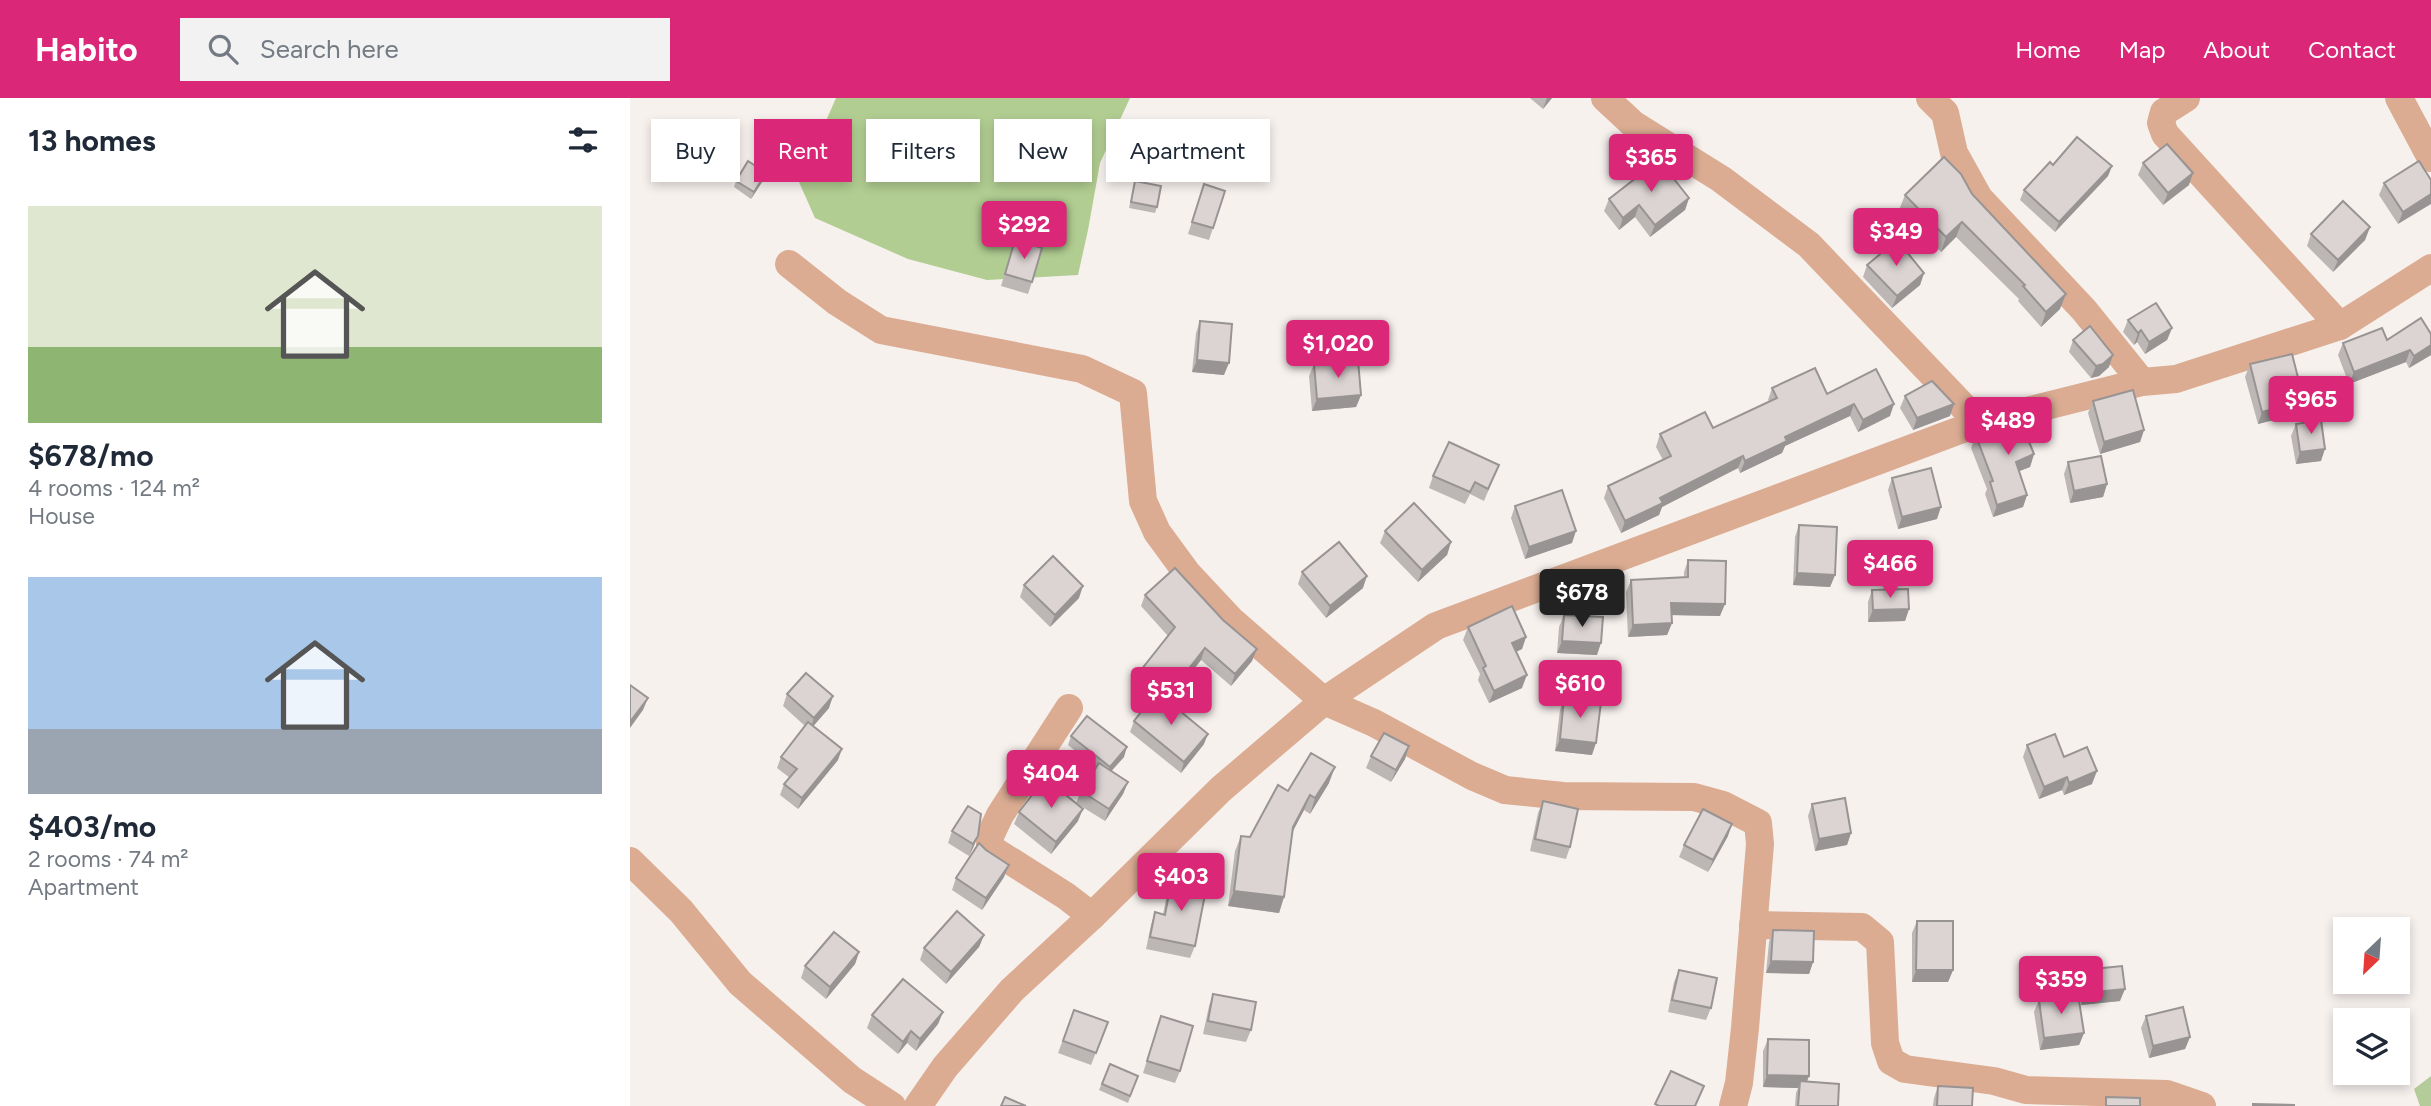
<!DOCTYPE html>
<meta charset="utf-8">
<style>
body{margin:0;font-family:Figtree,sans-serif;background:#f2f2f3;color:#1f2937;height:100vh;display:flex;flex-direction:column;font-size:26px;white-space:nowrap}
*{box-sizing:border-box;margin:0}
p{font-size:23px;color:#747a83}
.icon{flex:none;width:38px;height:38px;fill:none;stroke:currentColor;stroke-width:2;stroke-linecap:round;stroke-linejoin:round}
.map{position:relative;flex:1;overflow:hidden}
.drawer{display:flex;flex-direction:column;background:#fff;width:630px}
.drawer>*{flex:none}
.top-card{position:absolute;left:21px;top:21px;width:665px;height:63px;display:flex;gap:14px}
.needle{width:46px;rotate:205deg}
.fabs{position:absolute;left:1703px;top:819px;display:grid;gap:14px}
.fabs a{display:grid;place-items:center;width:77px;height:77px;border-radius:0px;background:#fff;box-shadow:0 4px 10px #0003;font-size:35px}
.price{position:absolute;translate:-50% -60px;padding:0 16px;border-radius:7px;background:#db2777;color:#fff;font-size:23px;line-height:46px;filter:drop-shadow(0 2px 4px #0008)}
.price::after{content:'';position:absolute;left:50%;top:42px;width:21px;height:16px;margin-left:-10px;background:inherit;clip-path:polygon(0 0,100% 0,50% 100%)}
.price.current{background:#222;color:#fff}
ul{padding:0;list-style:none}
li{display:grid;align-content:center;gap:14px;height:371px;padding:0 28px}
li span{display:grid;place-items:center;height:217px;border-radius:0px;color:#555}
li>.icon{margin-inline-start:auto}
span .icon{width:126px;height:126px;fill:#fffc;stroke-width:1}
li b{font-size:30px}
h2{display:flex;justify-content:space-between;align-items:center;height:84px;padding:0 28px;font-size:30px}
.chip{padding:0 24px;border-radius:0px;background:#fff;box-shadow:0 4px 10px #0003;font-size:24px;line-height:63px}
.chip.current{background:#db2777;color:#fff}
header{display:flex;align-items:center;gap:42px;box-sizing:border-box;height:98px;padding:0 35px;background:#db2777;color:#fff}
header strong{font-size:33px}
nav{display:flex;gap:38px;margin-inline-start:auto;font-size:24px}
.search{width:490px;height:63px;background:#f2f2f3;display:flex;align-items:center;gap:18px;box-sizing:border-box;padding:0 24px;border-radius:0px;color:#747a83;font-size:26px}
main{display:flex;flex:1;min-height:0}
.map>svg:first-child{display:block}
.green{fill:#b4cc9a}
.forest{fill:#b1cd91}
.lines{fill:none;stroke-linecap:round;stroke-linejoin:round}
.minor{stroke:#dbac92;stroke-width:28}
.wall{fill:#bcb6b5}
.shaded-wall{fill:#999494}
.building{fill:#dbd4d3;stroke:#999494;stroke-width:2}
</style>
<header>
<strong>Habito</strong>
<div class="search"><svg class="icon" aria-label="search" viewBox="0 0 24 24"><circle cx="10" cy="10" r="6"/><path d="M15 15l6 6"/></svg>Search here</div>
<nav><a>Home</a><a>Map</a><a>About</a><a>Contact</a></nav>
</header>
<main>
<section class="drawer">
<h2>13 homes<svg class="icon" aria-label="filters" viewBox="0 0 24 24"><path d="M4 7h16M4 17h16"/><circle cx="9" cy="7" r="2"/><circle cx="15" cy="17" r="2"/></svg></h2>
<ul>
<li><span style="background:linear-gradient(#dfe7d0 65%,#8fb573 0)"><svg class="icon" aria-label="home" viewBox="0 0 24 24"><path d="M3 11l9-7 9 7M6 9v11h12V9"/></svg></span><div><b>$678/mo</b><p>4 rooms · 124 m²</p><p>House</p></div></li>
<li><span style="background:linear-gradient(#a9c7e8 70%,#9aa5b1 0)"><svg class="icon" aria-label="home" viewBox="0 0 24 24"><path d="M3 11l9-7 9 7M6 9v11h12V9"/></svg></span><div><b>$403/mo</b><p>2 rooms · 74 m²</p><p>Apartment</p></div></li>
</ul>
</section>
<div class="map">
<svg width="1801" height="1008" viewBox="0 0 1801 1008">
<rect width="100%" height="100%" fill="#f7f1ee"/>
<!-- green -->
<path class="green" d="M1801,978v30h-11l-6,-17z"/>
<!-- forest -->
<path class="forest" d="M206,0h294l-30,65 -12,67 -10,45 -91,5 -79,-21 -93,-41 -16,-36z"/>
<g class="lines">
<!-- minor -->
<g class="minor">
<path d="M975,0l28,26 88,55 88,66 170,178"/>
<path d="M1300,0l15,15 9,40 25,45 105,112 58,72"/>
<path d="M1556,0l-22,14 -3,11 4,11 175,192"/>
<path d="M1769,0l32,60"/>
<path d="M159,166l48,38 44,28 201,39 51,24 10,108 14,31 30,41 44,47 93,81 50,22 98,53 33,14 58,6 131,1 29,8 35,18 2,21 -15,184 -6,55 -6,23"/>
<path d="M439,610l-69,107 -10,21v12l76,48 26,20"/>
<path d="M0,763l51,50 59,72 112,97 40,26"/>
<path d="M1123,827l109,2 18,15 5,101 6,18 14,8 89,12 32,9 141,4 35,12"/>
<path d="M288,1008l27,-39 67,-77 80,-74 129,-127 103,-88 112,-75 543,-203 163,-41 34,-3 164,-53 91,-58"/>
</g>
</g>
<!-- wall -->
<g class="wall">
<path d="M900,0h22l-9,11z"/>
<path d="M1513,65l46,22 -26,20 -25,-30z"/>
<path d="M1423,67l59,1 -4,10 -53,56 -35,-32 4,-10z"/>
<path d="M134,81l-13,20 -17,-12 2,-6z"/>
<path d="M1801,82l-33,44 -19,-29 5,-12z"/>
<path d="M505,83l22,26 -2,6 -26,-5z"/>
<path d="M574,86l9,44 -4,12 -21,-6z"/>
<path d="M1342,96l88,115 -19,18 -23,-26 1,-2 -63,-62 -15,15 -42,-42 6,-15z"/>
<path d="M1059,100l-4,12 -35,27 -15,-20 -16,13 -15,-19 5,-12z"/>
<path d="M1740,129l-5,13 -32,32 -26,-26 4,-12z"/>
<path d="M385,142l17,42 -4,12 -27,-8z"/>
<path d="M1237,167l57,8 -4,12 -28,23 -29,-31z"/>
<path d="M1498,222l44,8 -5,12 -22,14 -8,-12 -3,3 -11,-13z"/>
<path d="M570,223l24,54 -32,-3 4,-39z"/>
<path d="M1801,236v21l-22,13 -3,-6 -57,22 -11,-29 5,-12 44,-3z"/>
<path d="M1443,242l36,27 -10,9 -8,2 -22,-26z"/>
<path d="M684,266l47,31 -5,12 -44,4 -3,-35z"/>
<path d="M1620,266l54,37 -4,12 -42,11 -13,-47z"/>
<path d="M1142,290l55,6 63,22 -32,16 -8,-16 -65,30 -3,7 -42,20 -2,-5 -76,39 -3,8 -38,18 -17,-35 4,-12 55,-26 -7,-13 4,-13 53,-6 56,-27 -1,-1z"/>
<path d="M1275,298l45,20 -37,14 -13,-22z"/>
<path d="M1463,303l51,29 -4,12 -40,12 -12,-41z"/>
<path d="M1414,326l-16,14 6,16 -4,13 -11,4 8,24 -4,12 -30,10 -8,-23 2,-5 -16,-41 5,-12z"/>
<path d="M1666,326l25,37 -25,3 -5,-28z"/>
<path d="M1438,364l39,22 -4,13 -33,6 -6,-29z"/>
<path d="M869,367l-15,36 -14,-7 -5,10 -36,-16 4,-12z"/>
<path d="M1262,380l45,41 -39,10 -10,-39z"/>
<path d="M885,408l57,37 -47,16 -14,-41z"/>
<path d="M1169,427l36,50 -5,12 -37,-2 2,-48z"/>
<path d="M755,433l66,11 -4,13 -29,27 -38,-39z"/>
<path d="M1058,462l32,56 -48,-1v8l-5,12 -39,2 -2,-45 5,-12 53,-3v-5z"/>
<path d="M672,474l61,16 -37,30 -28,-34z"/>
<path d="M394,487l55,13 -29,29 -30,-30z"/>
<path d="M1242,492l37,19 -4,12 -37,1v-20z"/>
<path d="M515,497l107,66 -21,25 -30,-26 -33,41 36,43 -23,29 -51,-41 4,-11 16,-20 -17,-14 4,-12 31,-39 -27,-30z"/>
<path d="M934,517l33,40 -40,-2 2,-26z"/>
<path d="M838,529l58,10 -4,12 -6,3 6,36 -33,15 -11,-23 2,-6 -17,-34z"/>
<path d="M157,596l42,14 -16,18 25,34 -40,49 -18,-14 4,-11 6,-6 -13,-10 4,-11 24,-31 -22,-20z"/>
<path d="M934,600l28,57 -37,-4 5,-41z"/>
<path d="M441,638l53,21 -13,14 17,11 -5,12 -18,27 -29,-18 5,-12 15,-23 -28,-23z"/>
<path d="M1397,647l37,12 28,27 -28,11 -2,-5 -23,9 -16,-42z"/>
<path d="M779,648l-4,13 -14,23 -25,-14 5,-12z"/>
<path d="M699,685l-19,31 -6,-4 -12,23 -8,64 -5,16 -51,-7 7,-55 6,-15 9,1 38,-46z"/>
<path d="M913,703l27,46 -4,12 -36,-8 8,-38z"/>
<path d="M1182,706l39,29 -4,12 -32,6 -7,-35z"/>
<path d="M389,714l59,9 -27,33 -37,-30z"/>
<path d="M322,733l26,5 -5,12 -4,8 -21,-13z"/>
<path d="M1098,738l-20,36 -29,-15 5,-12z"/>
<path d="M374,779l-22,33 -30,-20 4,-12z"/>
<path d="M542,780l23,68 -5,12 -44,-9 5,-24 4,-13 8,2 5,-24z"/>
<path d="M1287,823l36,49 -5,12h-36v-49z"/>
<path d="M1143,832l40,32 -4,12 -43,-1 3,-31z"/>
<path d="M354,837l-5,12 -33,37 -26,-24 4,-12z"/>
<path d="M229,854l-4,12 -29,35 -25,-21 4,-12z"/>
<path d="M1049,872l32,38 -5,12 -38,-8 6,-30z"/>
<path d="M1453,872l37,31 -39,4 -2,-23z"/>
<path d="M583,896l38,36 -5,12 -43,-8 6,-28z"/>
<path d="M1409,902l45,33 -5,12 -39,5 -6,-38z"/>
<path d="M444,912l34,12 -17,43 -33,-12z"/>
<path d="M313,914l-5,12 -22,27 -9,-8 -9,11 -31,-26 5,-13z"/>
<path d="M531,918l19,55 -5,12 -32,-10z"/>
<path d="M1516,918l44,21 -5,12 -36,9 -8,-30z"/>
<path d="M1138,941l41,37 -2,6 31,24h-43l1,-13 2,-5 -35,-1v-36z"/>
<path d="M480,966l28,12 -10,27 -29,-13z"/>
<path d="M1308,988l34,20h-39l1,-8z"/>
</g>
<!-- shaded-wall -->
<g class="shaded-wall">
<path d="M917,0h5l-9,11z"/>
<path d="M1482,68l-4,10 -53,56 4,-10z"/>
<path d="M136,75l-2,6 -13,20 3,-7z"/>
<path d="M1563,75l-4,12 -26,20 5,-12z"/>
<path d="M1801,96v10l-33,20 5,-12z"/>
<path d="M1059,100l-4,12 -35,27 5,-12z"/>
<path d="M1009,107l-4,12 -16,13 4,-12z"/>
<path d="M1332,124l-6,15 -15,15 5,-15z"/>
<path d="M1740,129l-5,13 -32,32 5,-12z"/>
<path d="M1294,175l-4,12 -28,23 5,-12z"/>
<path d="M1436,196l-6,15 -19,18 5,-15z"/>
<path d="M1542,230l-5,12 -22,14 4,-12z"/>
<path d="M1511,232l-4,12 -3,3 4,-12z"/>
<path d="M1801,247v10l-22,13 5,-12z"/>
<path d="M1780,252l-4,12 -57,22 5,-12z"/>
<path d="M1483,257l-4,12 -10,9 -8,2 5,-12z"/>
<path d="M567,262l32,3 -5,12 -32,-3z"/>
<path d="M731,297l-5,12 -44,4 5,-12z"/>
<path d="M1674,303l-4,12 -42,11 4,-12z"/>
<path d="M1224,306l-4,12 -65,30 -3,7 -42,20 5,-12 40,-24z"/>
<path d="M1264,306l-4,12 -32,16 5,-12z"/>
<path d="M1324,306l-4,12 -37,14 4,-12z"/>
<path d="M1419,314l-5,12 -23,20 4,-12z"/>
<path d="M1514,332l-4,12 -40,12 4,-12z"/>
<path d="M1695,351l-4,12 -25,3 4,-12z"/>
<path d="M1404,356l-4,13 -18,7 4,-12z"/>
<path d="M1113,358l-5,12 -76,39 -3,8 -38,18 4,-12 35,-23z"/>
<path d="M1477,386l-4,13 -33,6 4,-12z"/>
<path d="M1397,397l-4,12 -30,10 4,-12z"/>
<path d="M1311,409l-4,12 -39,10 4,-12z"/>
<path d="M946,433l-4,12 -47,16 4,-12z"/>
<path d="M821,444l-4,13 -29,27 4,-12z"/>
<path d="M1167,475l38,2 -5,12 -37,-2z"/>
<path d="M737,478l-4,12 -37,30 4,-12z"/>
<path d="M453,488l-4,12 -29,29 5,-12z"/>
<path d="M1041,505l54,1 -5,12 -53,-1z"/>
<path d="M1279,511l-4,12 -37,1 5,-12z"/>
<path d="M1042,525l-5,12 -39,2 5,-12z"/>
<path d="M896,539l-4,12 -15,7 5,-13z"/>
<path d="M932,543l39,2 -4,12 -40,-2z"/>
<path d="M575,550l-4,12 -39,50 4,-12z"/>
<path d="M627,551l-5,12 -21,25 4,-12z"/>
<path d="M897,577l-5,13 -33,15 5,-12z"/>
<path d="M203,598l-4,12 -19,22 4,-12z"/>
<path d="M18,600l-5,12 -13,18v-6z"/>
<path d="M578,636l-4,10 -23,29 3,-11z"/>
<path d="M930,641l36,4 -4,12 -37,-4z"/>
<path d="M779,648l-4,13 -14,23 5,-12z"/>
<path d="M497,649l-3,10 -17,19 3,-9z"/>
<path d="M212,651l-4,11 -40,49 4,-11z"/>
<path d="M705,669l-6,16 -19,31 5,-16z"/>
<path d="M1467,673l-5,13 -28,11 5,-12z"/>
<path d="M1437,679l-5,13 -23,9 5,-12z"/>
<path d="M498,684l-5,12 -18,27 4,-12z"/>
<path d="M680,697l-6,15 -17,32 6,-15z"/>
<path d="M453,711l-5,12 -27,33 5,-12z"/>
<path d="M1102,726l-4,12 -20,36 5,-12z"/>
<path d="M1221,735l-4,12 -32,6 4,-12z"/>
<path d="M348,738l-5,12 -4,8 4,-12z"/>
<path d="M379,767l-5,12 -22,33 4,-12z"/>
<path d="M604,793l50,6 -5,16 -51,-7z"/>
<path d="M354,837l-5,12 -33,37 5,-12z"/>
<path d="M229,854l-4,12 -29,35 4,-12z"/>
<path d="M1141,863l42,1 -4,12 -43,-1z"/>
<path d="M1286,872h37l-5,12h-36z"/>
<path d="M1495,891l-5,12 -39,4 4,-12z"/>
<path d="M313,914l-5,12 -22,27 4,-12z"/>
<path d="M281,933l-4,12 -9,11 5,-12z"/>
<path d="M1454,935l-5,12 -39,5 4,-12z"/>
<path d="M1560,939l-5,12 -36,9 4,-12z"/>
<path d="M1137,977l42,1 -5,12 -4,-7 -2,7 -35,-1z"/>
</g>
<!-- building -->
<g class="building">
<path d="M1447,39l35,29 -53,56 -35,-32 26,-28 3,3z"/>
<path d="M1537,46l26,29 -25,20 -25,-30z"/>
<path d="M1314,59l17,17 11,20 94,100 -20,18 -23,-26 2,-1 -63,-63 -16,15 -41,-42z"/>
<path d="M1029,62l30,38 -34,27 -16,-20 -16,13 -14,-19z"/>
<path d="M118,63l18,12 -12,19 -18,-11z"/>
<path d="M1789,63l12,19v14l-28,18 -19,-29z"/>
<path d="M505,83l26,5 -4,21 -26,-5z"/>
<path d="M574,86l21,7 -12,37 -21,-6z"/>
<path d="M1713,103l27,26 -32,33 -27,-26z"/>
<path d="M385,142l27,8 -10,34 -27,-8z"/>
<path d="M1267,142l27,33 -27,23 -30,-31z"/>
<path d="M1526,205l16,25 -23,14 -8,-12 -3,3 -10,-13z"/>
<path d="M1791,220l10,16v11l-17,11 -4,-6 -56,22 -11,-29 39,-15 5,12z"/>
<path d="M570,223l32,3 -3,39 -32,-3z"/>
<path d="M1460,228l23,29 -10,9 -7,2 -23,-26z"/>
<path d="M1662,256l12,47 -42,11 -12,-48z"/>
<path d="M728,262l3,35 -44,4 -3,-35z"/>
<path d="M1185,270l12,26 49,-25 18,35 -31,16 -9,-16 -69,33 2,4 -42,20 -2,-5 -83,42 3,5 -38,18 -17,-35 63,-30 -11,-22 45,-22 8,16 64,-30 -5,-10z"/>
<path d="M1302,283l22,23 -37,14 -12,-22z"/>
<path d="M1503,292l11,40 -40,12 -11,-41z"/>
<path d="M1419,314l-24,20 9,22 -18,8 11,33 -30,10 -7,-23 3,-1 -17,-45 42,-17z"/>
<path d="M1691,322l4,29 -25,3 -4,-28z"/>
<path d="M819,344l50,23 -11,24 -13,-7 -5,10 -37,-16z"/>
<path d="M1471,358l6,28 -33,7 -6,-29z"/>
<path d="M1301,370l10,39 -39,10 -10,-39z"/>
<path d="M932,392l14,41 -47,16 -14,-41z"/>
<path d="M784,405l37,39 -29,28 -37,-39z"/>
<path d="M1169,427l38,2 -2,48 -38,-2z"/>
<path d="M709,444l28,34 -37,30 -28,-34z"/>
<path d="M423,458l30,30 -28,29 -31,-30z"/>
<path d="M1058,462l38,1 -1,43 -54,-1 1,20 -39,2 -2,-45 57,-3z"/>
<path d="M545,470l48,52 34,29 -22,25 -30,-26 -39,50 -29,-23 38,-48 -30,-32z"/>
<path d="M1278,491l1,20 -36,1 -1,-20z"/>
<path d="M882,508l14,31 -14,6 15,32 -33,16 -11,-23 3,-2 -18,-39z"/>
<path d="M934,517l39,2 -2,26 -39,-2z"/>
<path d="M176,575l27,23 -19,22 -27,-24z"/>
<path d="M0,587l18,13 -18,24z"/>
<path d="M527,594l51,42 -24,28 -50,-41z"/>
<path d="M934,600l37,4 -5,41 -36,-4z"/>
<path d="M457,618l40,31 -17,20 -39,-31z"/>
<path d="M178,624l34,27 -40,49 -18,-14 13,-15 -16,-12z"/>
<path d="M754,635l25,13 -13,24 -25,-14z"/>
<path d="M1425,636l9,23 23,-10 10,24 -28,12 -2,-6 -23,10 -17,-42z"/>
<path d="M681,655l24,14 -20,31 -5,-3 -17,32 -9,70 -50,-6 7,-55 9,1 28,-52 10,6z"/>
<path d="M469,665l29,19 -19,27 -28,-18z"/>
<path d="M415,680l38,31 -27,33 -37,-30z"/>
<path d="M1215,700l6,35 -32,6 -7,-35z"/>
<path d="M913,703l35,8 -8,38 -35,-8z"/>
<path d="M338,708l13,8 -3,22 -5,8 -21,-13z"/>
<path d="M1073,711l29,15 -19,36 -29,-15z"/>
<path d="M349,745l7,7 23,15 -23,33 -30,-20z"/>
<path d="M542,780l35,6 -12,62 -45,-9 5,-25 10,3z"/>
<path d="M327,813l27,24 -33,37 -27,-24z"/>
<path d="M1287,823h36v49h-37z"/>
<path d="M1143,832l41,1 -1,31 -42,-1z"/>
<path d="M204,834l25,20 -29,35 -25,-21z"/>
<path d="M1492,868l3,23 -40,4 -2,-23z"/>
<path d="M1049,872l38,8 -6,30 -39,-8z"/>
<path d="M273,881l40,33 -23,27 -9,-8 -8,11 -31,-27z"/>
<path d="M583,896l43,8 -5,28 -43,-9z"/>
<path d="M1448,896l6,39 -40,5 -5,-38z"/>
<path d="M1553,909l7,30 -37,9 -7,-30z"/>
<path d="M444,912l34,12 -12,31 -33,-12z"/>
<path d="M531,918l32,10 -13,45 -33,-10z"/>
<path d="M1138,941l41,1v36l-42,-1z"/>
<path d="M480,966l28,12 -8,20 -28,-12z"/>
<path d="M1041,973l33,15 -9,20h-36l-4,-2z"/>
<path d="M1170,983l39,3 -1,22h-40z"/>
<path d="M1308,988l35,2 -1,18h-35z"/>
<path d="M375,999l21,9h-25z"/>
<path d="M1476,999l34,1v8h-34z"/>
<path d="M1623,1006l42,1 -42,1z"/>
</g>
</svg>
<div class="fabs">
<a><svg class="needle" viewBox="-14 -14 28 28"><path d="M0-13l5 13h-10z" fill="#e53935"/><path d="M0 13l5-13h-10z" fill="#747a83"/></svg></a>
<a><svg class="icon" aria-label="layers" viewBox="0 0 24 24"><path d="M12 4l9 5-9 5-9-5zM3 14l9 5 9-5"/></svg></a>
</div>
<b class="price" style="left:1021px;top:96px">$365</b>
<b class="price" style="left:394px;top:163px">$292</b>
<b class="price" style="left:1266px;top:170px">$349</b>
<b class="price" style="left:708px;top:282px">$1,020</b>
<b class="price" style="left:1681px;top:338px">$965</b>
<b class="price" style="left:1378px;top:359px">$489</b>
<b class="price" style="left:1260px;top:502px">$466</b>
<b class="price current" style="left:952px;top:531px">$678</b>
<b class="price" style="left:950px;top:622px">$610</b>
<b class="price" style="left:541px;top:629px">$531</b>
<b class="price" style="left:421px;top:712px">$404</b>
<b class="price" style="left:551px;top:815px">$403</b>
<b class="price" style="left:1431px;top:918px">$359</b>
<div class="top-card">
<a class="chip">Buy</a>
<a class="chip current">Rent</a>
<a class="chip">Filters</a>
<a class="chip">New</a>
<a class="chip">Apartment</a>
</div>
</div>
</main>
